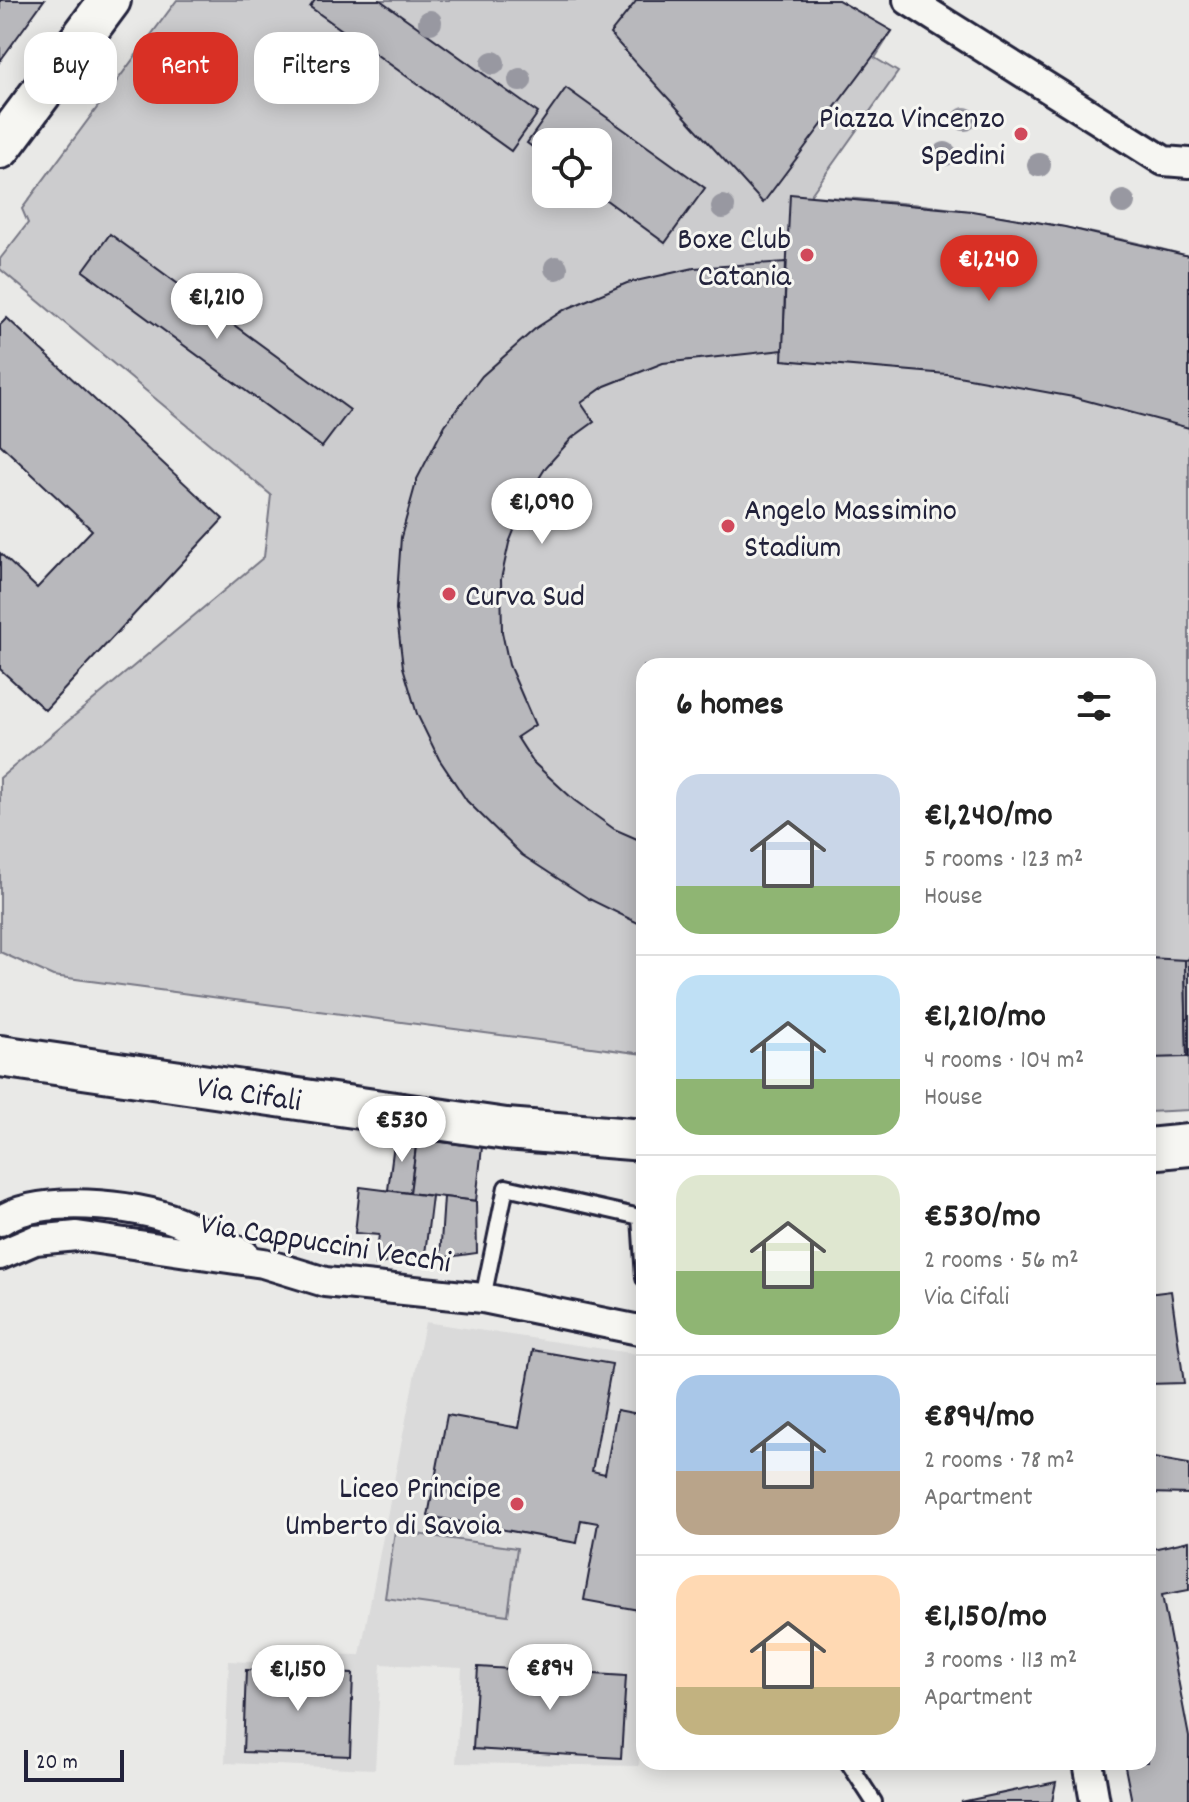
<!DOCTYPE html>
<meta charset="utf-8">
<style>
body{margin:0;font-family:Dekko,sans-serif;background:#f6f6f6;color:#222;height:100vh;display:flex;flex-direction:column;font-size:30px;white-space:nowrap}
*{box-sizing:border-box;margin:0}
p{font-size:26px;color:#767676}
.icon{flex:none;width:44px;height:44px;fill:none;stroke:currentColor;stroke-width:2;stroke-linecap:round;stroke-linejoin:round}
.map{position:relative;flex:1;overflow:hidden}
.drawer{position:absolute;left:636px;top:658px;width:520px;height:1112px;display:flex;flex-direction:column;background:#fff;border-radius:24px;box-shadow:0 4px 20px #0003}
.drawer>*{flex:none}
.guide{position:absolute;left:24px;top:32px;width:492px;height:72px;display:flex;gap:16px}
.tools{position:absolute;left:532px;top:128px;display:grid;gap:16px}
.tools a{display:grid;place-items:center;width:80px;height:80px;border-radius:16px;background:#fff;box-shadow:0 4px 20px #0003;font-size:40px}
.scale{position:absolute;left:24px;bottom:20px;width:100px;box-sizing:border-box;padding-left:8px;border:4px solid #22223b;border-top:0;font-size:22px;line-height:28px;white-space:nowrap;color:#22223b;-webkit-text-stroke:6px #f6f6f2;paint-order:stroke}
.price{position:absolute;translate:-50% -68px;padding:0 18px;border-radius:28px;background:#fff;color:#222;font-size:26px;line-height:52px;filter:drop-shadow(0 2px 4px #0008)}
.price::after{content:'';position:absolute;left:50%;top:48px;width:24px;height:18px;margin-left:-12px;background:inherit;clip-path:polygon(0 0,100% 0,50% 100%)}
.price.selected{background:#d93025;color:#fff}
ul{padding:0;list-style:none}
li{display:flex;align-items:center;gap:24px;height:200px;padding:0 40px}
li+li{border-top:2px solid #e0e0e0}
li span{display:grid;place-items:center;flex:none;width:224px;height:160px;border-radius:24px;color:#555}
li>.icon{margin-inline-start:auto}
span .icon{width:96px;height:96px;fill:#fffc;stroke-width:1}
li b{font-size:34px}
h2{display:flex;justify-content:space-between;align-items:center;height:96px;padding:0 40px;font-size:34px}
.pill{padding:0 28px;border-radius:24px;background:#fff;box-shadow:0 4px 20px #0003;font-size:28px;line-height:72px}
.pill.selected{background:#d93025;color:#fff}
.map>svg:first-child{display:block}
.built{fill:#dadada}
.green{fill:#ccccce;stroke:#777784;stroke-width:2;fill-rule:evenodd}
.building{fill:#b8b8bc;stroke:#22223b;stroke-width:2}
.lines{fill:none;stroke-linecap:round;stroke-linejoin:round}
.service-casing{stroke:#22223b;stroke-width:20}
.minor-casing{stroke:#22223b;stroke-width:34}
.secondary-casing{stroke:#22223b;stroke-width:46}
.service{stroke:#f6f6f2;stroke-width:14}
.minor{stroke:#f6f6f2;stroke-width:28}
.secondary{stroke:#f6f6f2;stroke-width:40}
.tree{fill:#9898a1}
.poi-dot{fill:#d1495b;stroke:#f6f6f2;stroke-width:3}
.labels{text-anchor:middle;stroke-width:6;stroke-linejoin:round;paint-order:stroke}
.poi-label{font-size:32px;fill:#22223b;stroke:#f6f6f2;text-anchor:end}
.street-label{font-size:32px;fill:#22223b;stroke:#f6f6f2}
</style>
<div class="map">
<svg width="1189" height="1802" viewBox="0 0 1189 1802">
<rect width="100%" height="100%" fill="#e9e9e7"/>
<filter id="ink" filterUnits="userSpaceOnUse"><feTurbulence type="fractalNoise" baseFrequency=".0125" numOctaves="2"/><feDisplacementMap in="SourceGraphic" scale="16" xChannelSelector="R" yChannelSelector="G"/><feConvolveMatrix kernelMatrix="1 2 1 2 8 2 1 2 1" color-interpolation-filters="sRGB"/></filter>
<g filter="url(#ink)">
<!-- built -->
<path class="built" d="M425,1322l219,33v326l-5,85 -183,-3 6,-95 -81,-4 -6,105 -150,-6 4,-102 78,4 2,-11 51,1z"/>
<!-- green -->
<g class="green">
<path d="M177,0h661l54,31 -17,27 23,14 -88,124c128,6 255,27 379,60v854l-41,2v-446h-504v388l-591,-78 -53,-24v-174l264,-221 7,-62 -271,-226v-10l28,-36 -6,-14zM546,142h52v52h-52z"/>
<path d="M395,1531l122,17 -9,67 -123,-17z"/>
</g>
<!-- building -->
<g class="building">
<path d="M0,0h44l-44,61z"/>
<path d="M315,0h65l158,113 -27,38 -201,-144z"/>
<path d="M637,0h201l54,31 -129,172 -153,-169z"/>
<path d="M566,88l139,100 -40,55 -67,-49v-52h-52v15l-19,-14z"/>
<path d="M790,194l182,17 93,16 124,29v172l-116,-31 -126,-23 -165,-14z"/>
<path d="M110,234l240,176 -28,37 -239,-176z"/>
<path d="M786,262l-3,88 -120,13 -58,23 -24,17 13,19 -22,16 -26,29 -19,31 -18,45 -8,36 1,53 7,33 26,60 -18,12 16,25 41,38 40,29 30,13v84l-55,-27 -67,-44 -55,-54 -28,-42 -22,-45 -14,-47 -7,-58 5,-72 16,-58 28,-54 37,-49 54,-48 28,-18 63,-27 67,-15z"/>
<path d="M7,318l216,201 -178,191 -45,-41v-116l37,35 55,-58 -92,-86v-119z"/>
<path d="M1148,958l37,2 2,97 -39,1z"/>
<path d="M1189,959v98h-2l-2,-97z"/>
<path d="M395,1136l22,3 -7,54 -22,-3z"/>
<path d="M417,1139l65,8 -6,54 -66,-8z"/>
<path d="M360,1187l72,9 -7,58 -50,11 4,-30 -24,-2z"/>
<path d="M444,1197l32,4 1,52 -37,5z"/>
<path d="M1171,1291l13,92 -36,1v-90z"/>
<path d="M533,1350l79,14 -20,107 13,3 12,-64 27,5v196l-60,-11 14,-77 -17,-3 -4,23 -149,-27 19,-101 72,13z"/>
<path d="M1148,1457l41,7v30l-41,-1z"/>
<path d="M1189,1541v49l-27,5 27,142v65h-57l-8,-40h24v-212z"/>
<path d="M478,1667l148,9 -5,82 -148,-9z"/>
<path d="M246,1670l107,4 -3,82 -107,-4z"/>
<path d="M1056,1782l-4,20h-91z"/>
</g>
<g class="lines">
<defs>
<g id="service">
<path d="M483,1298l23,-111 134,30 4,61"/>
<path d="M848,1762l26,40"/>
</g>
<g id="minor">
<path d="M908,0l256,161 25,2"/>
<path d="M0,1221c39,-27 135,-17 177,0 22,10 45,22 67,33"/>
<path d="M0,1255l35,-15 42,-4 186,27 62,19 158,16 161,33"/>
<path d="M1088,1762l7,40"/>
</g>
<g id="secondary">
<path d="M0,148l110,-148"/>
<path id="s1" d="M0,1056l506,73 138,11"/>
<path d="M1148,1149l41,-4"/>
</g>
</defs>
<!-- service casing -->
<use href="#service" class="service-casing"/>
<!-- minor casing -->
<use href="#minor" class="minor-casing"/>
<!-- secondary casing -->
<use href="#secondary" class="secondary-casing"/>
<!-- service -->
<use href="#service" class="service"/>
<!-- minor -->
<use href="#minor" class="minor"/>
<!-- secondary -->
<use href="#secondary" class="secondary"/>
</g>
<!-- trees -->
<g class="tree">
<circle cx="430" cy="22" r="12"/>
<circle cx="493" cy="63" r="12"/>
<circle cx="520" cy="80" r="12"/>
<circle cx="965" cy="119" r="12"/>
<circle cx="945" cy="154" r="12"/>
<circle cx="1039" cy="165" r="12"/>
<circle cx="1123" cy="202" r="12"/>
<circle cx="723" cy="207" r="12"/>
<circle cx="556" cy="268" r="12"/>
</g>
</g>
<!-- markers -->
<g class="poi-dot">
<circle cx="1021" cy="134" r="8"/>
<circle cx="807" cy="255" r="8"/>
<circle cx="728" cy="526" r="8"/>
<circle cx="449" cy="594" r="8"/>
<circle cx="517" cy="1504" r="8"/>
</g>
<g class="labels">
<!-- poi labels -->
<g class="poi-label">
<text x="1005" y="127">Piazza Vincenzo<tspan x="1005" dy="37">Spedini</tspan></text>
<text x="791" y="248">Boxe Club<tspan x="791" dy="37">Catania</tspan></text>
<text x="744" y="519" text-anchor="start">Angelo Massimino<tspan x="744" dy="37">Stadium</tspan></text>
<text x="465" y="605" text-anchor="start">Curva Sud</text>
<text x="501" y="1497">Liceo Principe<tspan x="501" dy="37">Umberto di Savoia</tspan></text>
</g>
<!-- street labels -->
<g class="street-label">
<text dy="11" stroke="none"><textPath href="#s1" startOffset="252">Via Cifali</textPath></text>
<text transform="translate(326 1241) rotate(9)" y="11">Via Cappuccini Vecchi</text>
</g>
</g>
</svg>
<div class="tools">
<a><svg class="icon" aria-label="locate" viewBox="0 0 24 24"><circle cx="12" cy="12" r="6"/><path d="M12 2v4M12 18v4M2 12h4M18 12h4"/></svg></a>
</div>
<div class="scale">20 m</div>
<b class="price selected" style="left:989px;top:303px">€1,240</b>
<b class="price" style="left:217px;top:341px">€1,210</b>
<b class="price" style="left:542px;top:546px">€1,090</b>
<b class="price" style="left:402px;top:1164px">€530</b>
<b class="price" style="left:550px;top:1712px">€894</b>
<b class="price" style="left:298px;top:1713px">€1,150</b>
<div class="guide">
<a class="pill">Buy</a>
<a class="pill selected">Rent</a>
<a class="pill">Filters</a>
</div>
<section class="drawer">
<h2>6 homes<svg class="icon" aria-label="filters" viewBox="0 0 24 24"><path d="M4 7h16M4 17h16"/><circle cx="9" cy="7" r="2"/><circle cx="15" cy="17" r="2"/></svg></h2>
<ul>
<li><span style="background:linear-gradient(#c9d6e8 70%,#8fb573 0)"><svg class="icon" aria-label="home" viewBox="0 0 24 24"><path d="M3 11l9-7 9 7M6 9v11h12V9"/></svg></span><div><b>€1,240/mo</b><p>5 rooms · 123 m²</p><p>House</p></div></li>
<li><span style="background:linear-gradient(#bfe0f5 65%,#8fb573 0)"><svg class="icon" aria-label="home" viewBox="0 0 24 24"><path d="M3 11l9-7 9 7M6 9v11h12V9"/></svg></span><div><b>€1,210/mo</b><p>4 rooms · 104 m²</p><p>House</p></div></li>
<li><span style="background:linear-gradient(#dfe7d0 60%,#8fb573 0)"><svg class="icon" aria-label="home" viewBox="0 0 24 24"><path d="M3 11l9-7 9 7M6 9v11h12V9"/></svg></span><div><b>€530/mo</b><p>2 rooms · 56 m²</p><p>Via Cifali</p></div></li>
<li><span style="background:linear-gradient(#a9c7e8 60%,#b9a48a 0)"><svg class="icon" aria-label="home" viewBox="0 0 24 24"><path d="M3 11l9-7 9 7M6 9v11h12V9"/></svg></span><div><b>€894/mo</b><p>2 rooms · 78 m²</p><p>Apartment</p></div></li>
<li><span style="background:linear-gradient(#ffd9b3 70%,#c2b280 0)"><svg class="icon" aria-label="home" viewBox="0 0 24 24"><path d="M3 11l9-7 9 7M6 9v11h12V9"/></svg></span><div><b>€1,150/mo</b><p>3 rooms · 113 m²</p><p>Apartment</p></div></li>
</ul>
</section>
</div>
